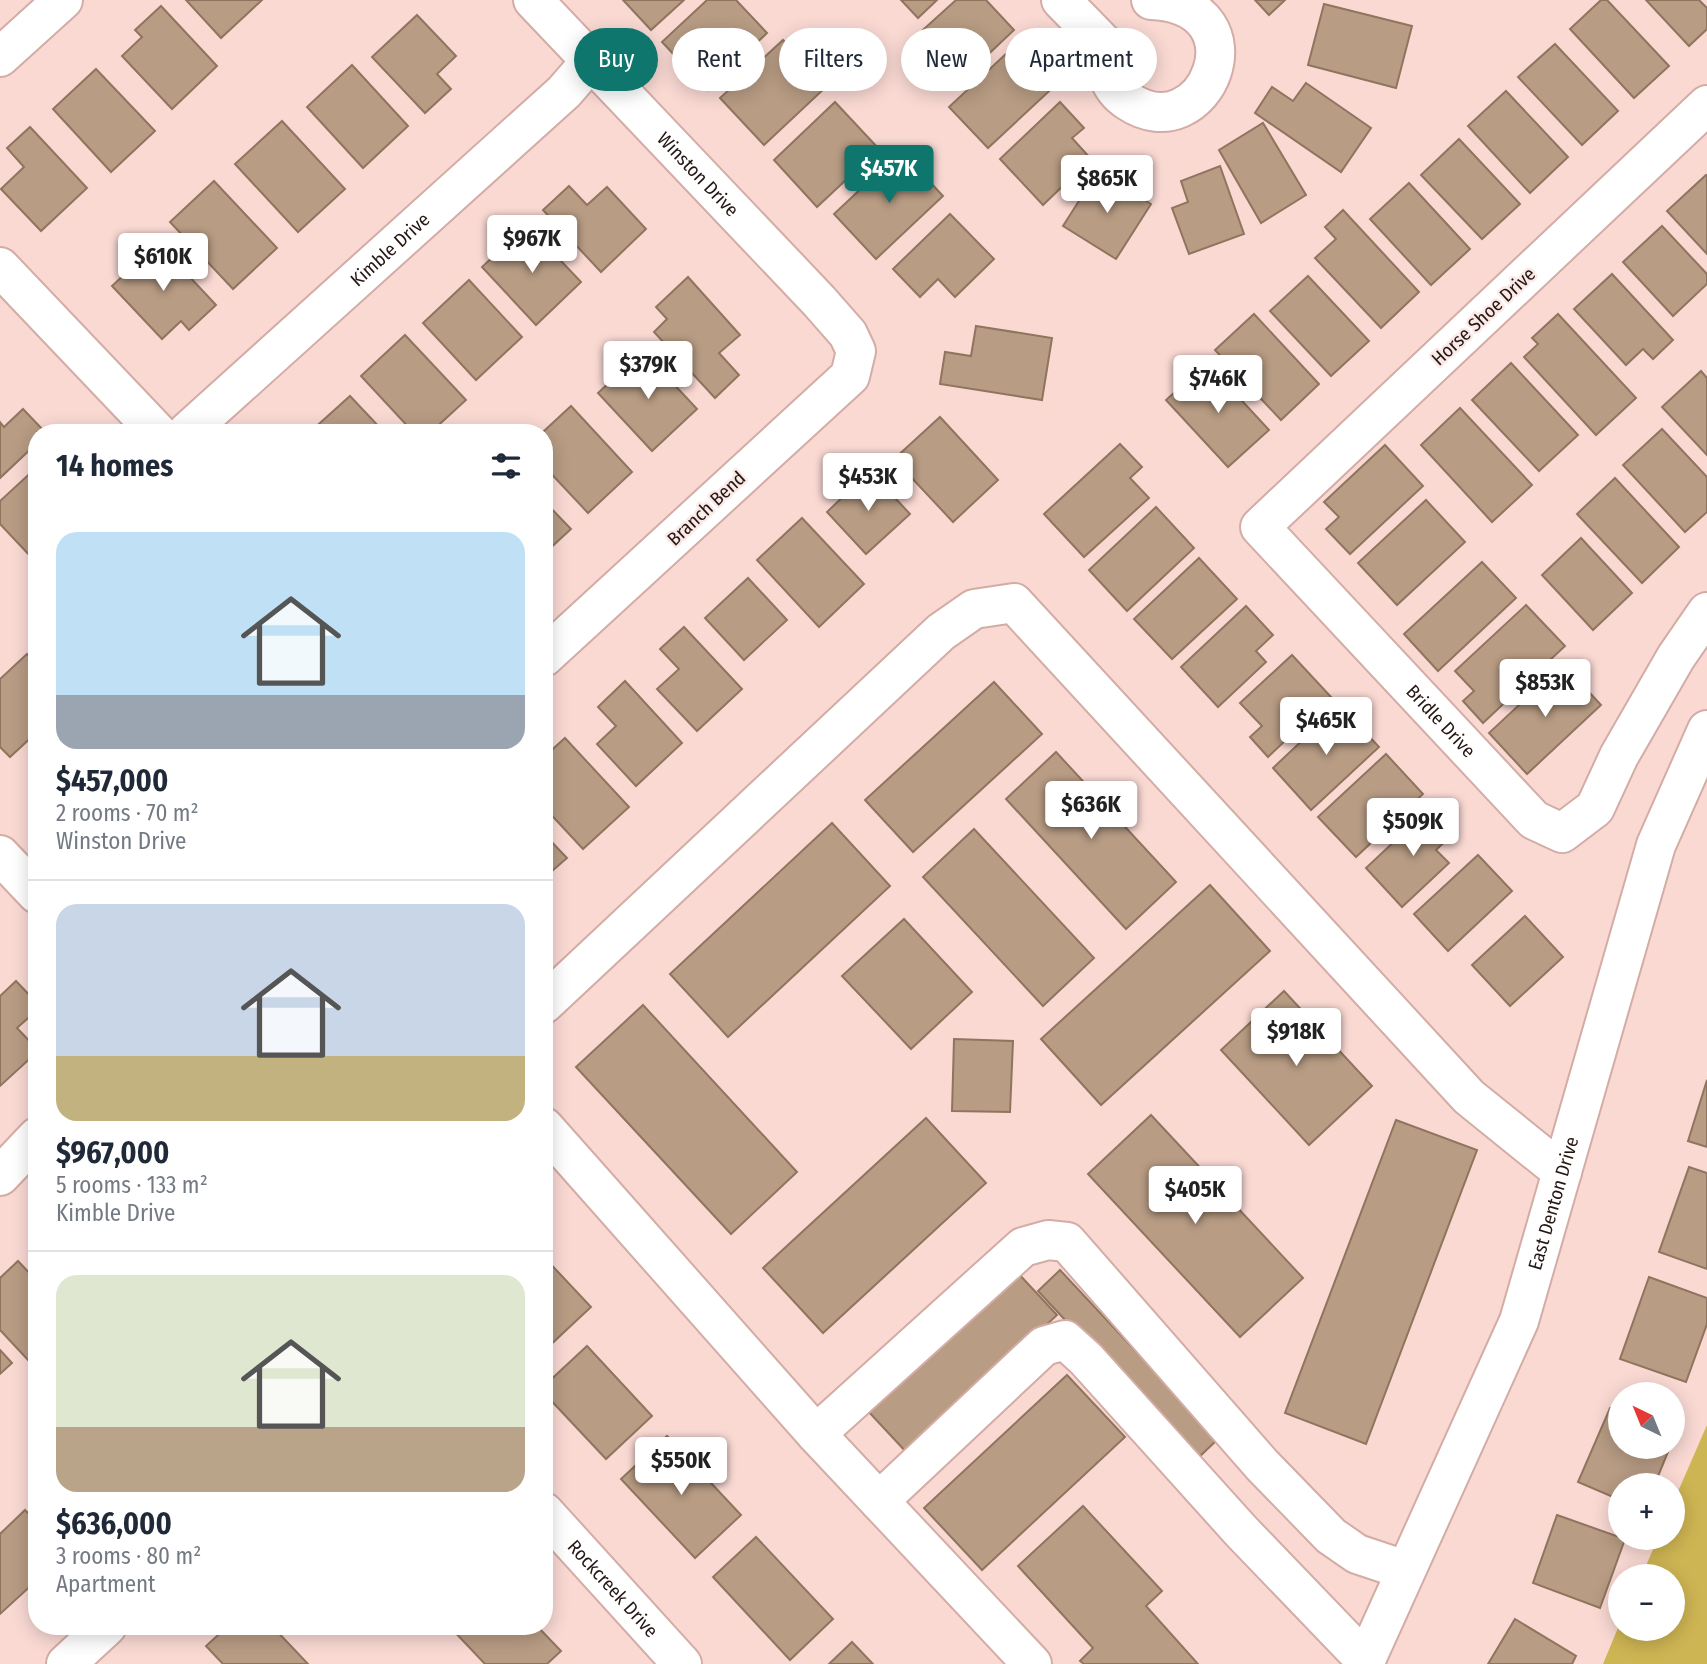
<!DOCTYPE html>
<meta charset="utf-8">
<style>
body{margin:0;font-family:"Fira Sans Condensed",sans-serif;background:#f2f2f3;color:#1f2937;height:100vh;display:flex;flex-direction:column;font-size:26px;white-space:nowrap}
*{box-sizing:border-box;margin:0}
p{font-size:23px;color:#747a83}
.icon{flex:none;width:38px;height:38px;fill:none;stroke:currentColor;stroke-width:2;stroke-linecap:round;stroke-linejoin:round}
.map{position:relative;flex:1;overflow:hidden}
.drawer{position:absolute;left:28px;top:424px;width:525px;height:1211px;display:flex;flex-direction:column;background:#fff;border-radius:28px;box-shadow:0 4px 18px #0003}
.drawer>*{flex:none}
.banner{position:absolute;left:574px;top:28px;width:665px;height:63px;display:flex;gap:14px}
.needle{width:46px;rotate:317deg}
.buttons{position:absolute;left:1608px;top:1382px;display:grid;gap:14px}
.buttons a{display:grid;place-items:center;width:77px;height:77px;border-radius:50%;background:#fff;box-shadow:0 4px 18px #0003;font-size:35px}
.price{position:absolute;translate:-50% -60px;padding:0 16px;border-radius:7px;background:#fff;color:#222;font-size:23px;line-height:46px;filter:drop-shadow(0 2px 4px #0008)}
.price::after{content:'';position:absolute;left:50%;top:42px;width:21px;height:16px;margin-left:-10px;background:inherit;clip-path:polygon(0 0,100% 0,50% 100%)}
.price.active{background:#0f766e;color:#fff}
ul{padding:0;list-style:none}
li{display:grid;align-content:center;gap:14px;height:371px;padding:0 28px}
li+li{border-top:2px solid #e0e1e3}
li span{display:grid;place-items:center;height:217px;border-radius:21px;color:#555}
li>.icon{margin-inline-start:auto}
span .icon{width:126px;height:126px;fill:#fffc;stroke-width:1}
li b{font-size:30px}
h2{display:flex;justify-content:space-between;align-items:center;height:84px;padding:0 28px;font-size:30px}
.tag{padding:0 24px;border-radius:32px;background:#fff;box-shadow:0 4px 18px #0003;font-size:24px;line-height:63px}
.tag.active{background:#0f766e;color:#fff}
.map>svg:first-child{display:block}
.green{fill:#ceb553}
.building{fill:#b89c84;stroke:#8f755e;stroke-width:2}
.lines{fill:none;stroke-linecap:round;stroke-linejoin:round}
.minor-casing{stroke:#d3aca5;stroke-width:42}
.minor{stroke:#fff;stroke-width:38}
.labels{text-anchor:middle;stroke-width:5;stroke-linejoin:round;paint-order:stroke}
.street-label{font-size:19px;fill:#251714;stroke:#fbeae7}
</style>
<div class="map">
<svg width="1707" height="1664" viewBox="0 0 1707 1664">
<rect width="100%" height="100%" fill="#fad9d3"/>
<!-- green -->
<path class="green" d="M1707,1425v239h-104l17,-41v6h53v-52h-32l17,-39h15v-35z"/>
<!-- building -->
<g class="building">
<path d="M186,0h76l-41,38z"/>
<path d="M623,0h61l-33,30z"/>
<path d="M707,0h29l31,33 -60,57 -45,-48z"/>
<path d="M901,0h36l-19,18z"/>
<path d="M956,0h30l28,30 -57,54 -43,-46z"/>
<path d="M1255,0h30l-16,15z"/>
<path d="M1601,0h6l62,66 -35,32 -64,-69z"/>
<path d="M1646,0h53l8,8v21l-18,17z"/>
<path d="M1324,4l88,22 -16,62 -88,-23z"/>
<path d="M161,6l56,60 -45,43 -50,-53 20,-19 -7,-7z"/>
<path d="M417,15l39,41 -19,18 14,15 -26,24 -53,-56z"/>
<path d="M1022,39l38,42 -72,67 -39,-41z"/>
<path d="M783,40l44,46 -63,59 -44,-47z"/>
<path d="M1555,44l63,67 -36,34 -64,-68z"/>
<path d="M352,65l56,61 -45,42 -56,-61z"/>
<path d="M96,69l59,62 -44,41 -58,-63z"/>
<path d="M1306,83l65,45 -30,44 -86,-59 17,-26 21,14z"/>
<path d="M1506,91l62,66 -38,36 -62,-67z"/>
<path d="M835,102l44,47 -62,58 -43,-47z"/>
<path d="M1060,102l24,26 -12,10 19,21 -48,46 -43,-46z"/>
<path d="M282,121l63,68 -47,43 -63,-68z"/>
<path d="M1263,123l43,72 -45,28 -42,-73z"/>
<path d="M30,127l57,61 -46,43 -40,-42 23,-22 -17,-19z"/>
<path d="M1459,139l61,65 -38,35 -61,-64z"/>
<path d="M901,151l42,45 -67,63 -42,-45z"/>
<path d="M1220,166l24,68 -55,20 -17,-46 16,-6 -7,-21z"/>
<path d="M1098,171l53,33 -35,55 -53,-33z"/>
<path d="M1706,175l1,1v78l-40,-43z"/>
<path d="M214,181l63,67 -44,41 -63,-67z"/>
<path d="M1409,183l61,66 -39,36 -61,-66z"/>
<path d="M569,186l18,19 20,-18 39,42 -45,43 -58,-62z"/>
<path d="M1343,210l76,82 -38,36 -66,-70 21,-19 -11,-12z"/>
<path d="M950,214l44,45 -39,38 -17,-18 -18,18 -27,-28z"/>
<path d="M527,225l54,57 -45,43 -54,-58z"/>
<path d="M1662,226l45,48v10l-34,32 -50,-54z"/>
<path d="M158,243l58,62 -27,25 -8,-9 -19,18 -50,-53z"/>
<path d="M1612,274l61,66 -20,19 -10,-10 -17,16 -52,-56z"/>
<path d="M1308,276l61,65 -38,35 -61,-65z"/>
<path d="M688,277l52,58 -21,18 20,22 -24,23 -61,-66 13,-13 -11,-12z"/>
<path d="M469,280l53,57 -46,43 -53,-57z"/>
<path d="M1254,314l65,70 -38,36 -66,-70z"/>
<path d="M1558,314l78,84 -40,37 -72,-78 14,-13 -6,-6z"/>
<path d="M976,326l76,12 -10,62 -102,-16 5,-32 26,4z"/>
<path d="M405,335l61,65 -35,32h-18l-52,-56z"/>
<path d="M643,351l54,58 -45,42 -54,-58z"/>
<path d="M1207,363l62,67 -41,37 -62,-67z"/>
<path d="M1511,363l67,72 -39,36 -67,-71z"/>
<path d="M1701,371l6,7v77l-45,-48z"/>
<path d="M350,396l34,36h-74z"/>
<path d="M571,406l61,66 -44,41 -44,-47 -1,-34z"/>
<path d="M1460,408l72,77 -40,37 -71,-77z"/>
<path d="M23,409l22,23h-8v11l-37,35v-56l4,5z"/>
<path d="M940,417l58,63 -45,42 -59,-63z"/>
<path d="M1662,429l45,48v35l-22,20 -62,-67z"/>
<path d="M1120,444l22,23 -12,11 19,20 -65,59 -40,-43z"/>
<path d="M1385,445l38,41 -73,68 -24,-25 13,-12 -15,-15z"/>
<path d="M37,467v88l-4,4 -33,-35v-23z"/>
<path d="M870,471l40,43 -44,40 -39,-42z"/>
<path d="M1615,478l64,69 -37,36 -65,-69z"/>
<path d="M1426,500l39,42 -68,63 -39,-42z"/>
<path d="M544,501l27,28 -27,25z"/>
<path d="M1156,507l38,41 -67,63 -38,-41z"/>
<path d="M802,518l62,66 -45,43 -62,-67z"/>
<path d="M1581,538l51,55 -39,37 -51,-55z"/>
<path d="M1199,558l38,41 -65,60 -38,-40z"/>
<path d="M1482,562l34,36 -78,73 -34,-37z"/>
<path d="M748,578l39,42 -43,40 -39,-42z"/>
<path d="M1526,605l39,41 -82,77 -20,-22 11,-10 -19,-20z"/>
<path d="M1246,606l27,29 -17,16 10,11 -48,45 -37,-40z"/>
<path d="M684,627l58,62 -45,42 -40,-42 22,-20 -19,-20z"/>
<path d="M27,654l10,11v67l-27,25 -10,-10v-68z"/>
<path d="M1292,655l39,42 -63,60 -18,-20 12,-11 -22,-23z"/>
<path d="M1563,664l38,41 -74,69 -38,-41z"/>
<path d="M625,681l57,62 -46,43 -39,-42 19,-18 -18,-19z"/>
<path d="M994,682l48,52 -129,118 -48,-52z"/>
<path d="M1340,705l39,42 -68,63 -38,-42z"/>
<path d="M565,738l64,69 -46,42 -39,-42v-50z"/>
<path d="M1056,752l120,130 -50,47 -120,-130z"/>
<path d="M1386,754l37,40 -67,63 -38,-40z"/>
<path d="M1431,807l24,25 -19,18 13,13 -47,44 -36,-39z"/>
<path d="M832,823l58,63 -162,151 -58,-63z"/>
<path d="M974,829l120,129 -51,48 -120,-129z"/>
<path d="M544,834l23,24 -23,20z"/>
<path d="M1478,855l34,36 -64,60 -34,-37z"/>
<path d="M1210,885l60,66 -169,154 -60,-66z"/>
<path d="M1525,916l38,41 -53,49 -38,-41z"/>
<path d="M904,919l68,73 -61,57 -69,-73z"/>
<path d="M16,981l21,22v7l-20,18 20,21v3l-37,34v-90z"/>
<path d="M1284,991l88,95 -63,59 -88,-95z"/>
<path d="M643,1005l154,167 -66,62 -155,-167z"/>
<path d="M954,1039l59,2 -3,71 -58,-1z"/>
<path d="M1707,1080v67l-19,-6z"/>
<path d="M1151,1115l152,163 -63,59 -152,-163z"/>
<path d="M926,1118l60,65 -163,150 -60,-65z"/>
<path d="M1396,1120l81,30 -111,294 -81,-31z"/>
<path d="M1689,1167l18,6v96l-48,-17z"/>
<path d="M544,1257l47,50 -45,42 -2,-2z"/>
<path d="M18,1261l19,20v72l-8,8 -29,-31v-52z"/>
<path d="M1060,1270l158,169 -22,21 -158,-169z"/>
<path d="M1016,1271l41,44 -149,139 -41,-44z"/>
<path d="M1649,1277l58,21v26l-21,58 -66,-23z"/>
<path d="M587,1346l65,70 -46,43 -62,-66v-7z"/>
<path d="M0,1350l12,13 -12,11z"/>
<path d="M1067,1375l58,62 -143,133 -58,-62z"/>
<path d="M1610,1408l10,5v34h50l-16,39h-34v14l-42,-18z"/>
<path d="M667,1436l74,79 -46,43 -74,-79z"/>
<path d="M1083,1506l79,85 -16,15 52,58h-114l-4,-3 13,-13 -75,-82z"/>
<path d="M25,1510l12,12v58l-37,34v-80z"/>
<path d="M1557,1515l68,24 -25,69 -67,-25z"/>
<path d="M756,1537l77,82 -43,41 -77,-83z"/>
<path d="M1515,1619l61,37 -4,8h-84z"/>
<path d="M228,1626h44l36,38h-85l-17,-18z"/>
<path d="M449,1626h88l24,25 -14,13h-62z"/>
<path d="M852,1642l21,22h-44z"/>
</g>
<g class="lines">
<defs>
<g id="minor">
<path id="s1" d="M533,0l286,301 29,33 8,17 -6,25 -306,281"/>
<path d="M1061,0l44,45c-1,23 3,43 23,56 77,52 139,-96 23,-101"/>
<path d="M0,57l63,-57"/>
<path id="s2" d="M1707,105l-447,422 274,293 28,13 33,-25 24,-52 57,-99 31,-45"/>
<path d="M0,267l157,165"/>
<path id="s3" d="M187,432l377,-340 26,-30"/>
<path d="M0,855l37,39"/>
<path d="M544,1004l397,-372 33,-23 40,-6 455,494 93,75"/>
<path d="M544,1127l272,307 207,-187 25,-7 19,2 195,223 69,71 26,18 48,16"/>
<path d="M0,1176l37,-39"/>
<path d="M816,1434l216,230"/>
<path d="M879,1501l165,-155 21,-6 21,19 155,172 124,129"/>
<path id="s4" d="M544,1512l138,152"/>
<path d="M66,1664l41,-38"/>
<path id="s5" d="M1364,1664l155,-343 137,-476 51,-115"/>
</g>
</defs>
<!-- minor casing -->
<use href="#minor" class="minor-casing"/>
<!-- minor -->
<use href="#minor" class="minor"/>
</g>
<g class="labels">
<!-- street labels -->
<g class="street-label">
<text dy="7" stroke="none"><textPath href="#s1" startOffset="240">Winston Drive</textPath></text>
<text dy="7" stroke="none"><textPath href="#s3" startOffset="273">Kimble Drive</textPath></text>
<text transform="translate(1483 316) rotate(-43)" y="7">Horse Shoe Drive</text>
<text transform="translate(706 508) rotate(-43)" y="7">Branch Bend</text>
<text dy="7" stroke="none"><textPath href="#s2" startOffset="880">Bridle Drive</textPath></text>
<text dy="7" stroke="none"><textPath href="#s5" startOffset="499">East Denton Drive</textPath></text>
<text dy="7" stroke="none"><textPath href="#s4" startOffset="103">Rockcreek Drive</textPath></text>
</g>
</g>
</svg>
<div class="buttons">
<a><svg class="needle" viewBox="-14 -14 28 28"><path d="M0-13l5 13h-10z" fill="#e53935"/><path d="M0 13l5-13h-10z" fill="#747a83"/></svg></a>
<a>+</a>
<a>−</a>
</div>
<b class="price active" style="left:889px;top:205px">$457K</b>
<b class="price" style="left:1107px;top:215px">$865K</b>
<b class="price" style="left:532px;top:275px">$967K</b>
<b class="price" style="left:163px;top:293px">$610K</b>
<b class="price" style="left:648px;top:401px">$379K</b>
<b class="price" style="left:1218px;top:415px">$746K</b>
<b class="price" style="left:868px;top:513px">$453K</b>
<b class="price" style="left:1545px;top:719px">$853K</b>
<b class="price" style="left:1326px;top:757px">$465K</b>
<b class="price" style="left:1091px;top:841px">$636K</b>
<b class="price" style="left:1413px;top:858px">$509K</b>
<b class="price" style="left:1296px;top:1068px">$918K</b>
<b class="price" style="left:1195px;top:1226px">$405K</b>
<b class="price" style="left:681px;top:1497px">$550K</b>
<div class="banner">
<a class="tag active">Buy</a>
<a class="tag">Rent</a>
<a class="tag">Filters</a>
<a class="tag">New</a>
<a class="tag">Apartment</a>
</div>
<section class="drawer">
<h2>14 homes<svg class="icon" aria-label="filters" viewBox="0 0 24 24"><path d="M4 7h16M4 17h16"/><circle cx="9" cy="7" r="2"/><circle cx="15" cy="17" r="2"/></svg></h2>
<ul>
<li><span style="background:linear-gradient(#bfe0f5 75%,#9aa5b1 0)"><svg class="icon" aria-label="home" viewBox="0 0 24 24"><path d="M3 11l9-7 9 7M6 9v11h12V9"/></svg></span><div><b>$457,000</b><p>2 rooms · 70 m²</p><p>Winston Drive</p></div></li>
<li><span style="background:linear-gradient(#c9d6e8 70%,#c2b280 0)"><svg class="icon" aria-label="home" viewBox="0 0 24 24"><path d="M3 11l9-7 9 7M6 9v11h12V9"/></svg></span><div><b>$967,000</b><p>5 rooms · 133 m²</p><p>Kimble Drive</p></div></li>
<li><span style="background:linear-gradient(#dfe7d0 70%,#b9a48a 0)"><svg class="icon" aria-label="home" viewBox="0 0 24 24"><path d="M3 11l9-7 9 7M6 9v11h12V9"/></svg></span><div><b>$636,000</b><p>3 rooms · 80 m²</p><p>Apartment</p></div></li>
</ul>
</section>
</div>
